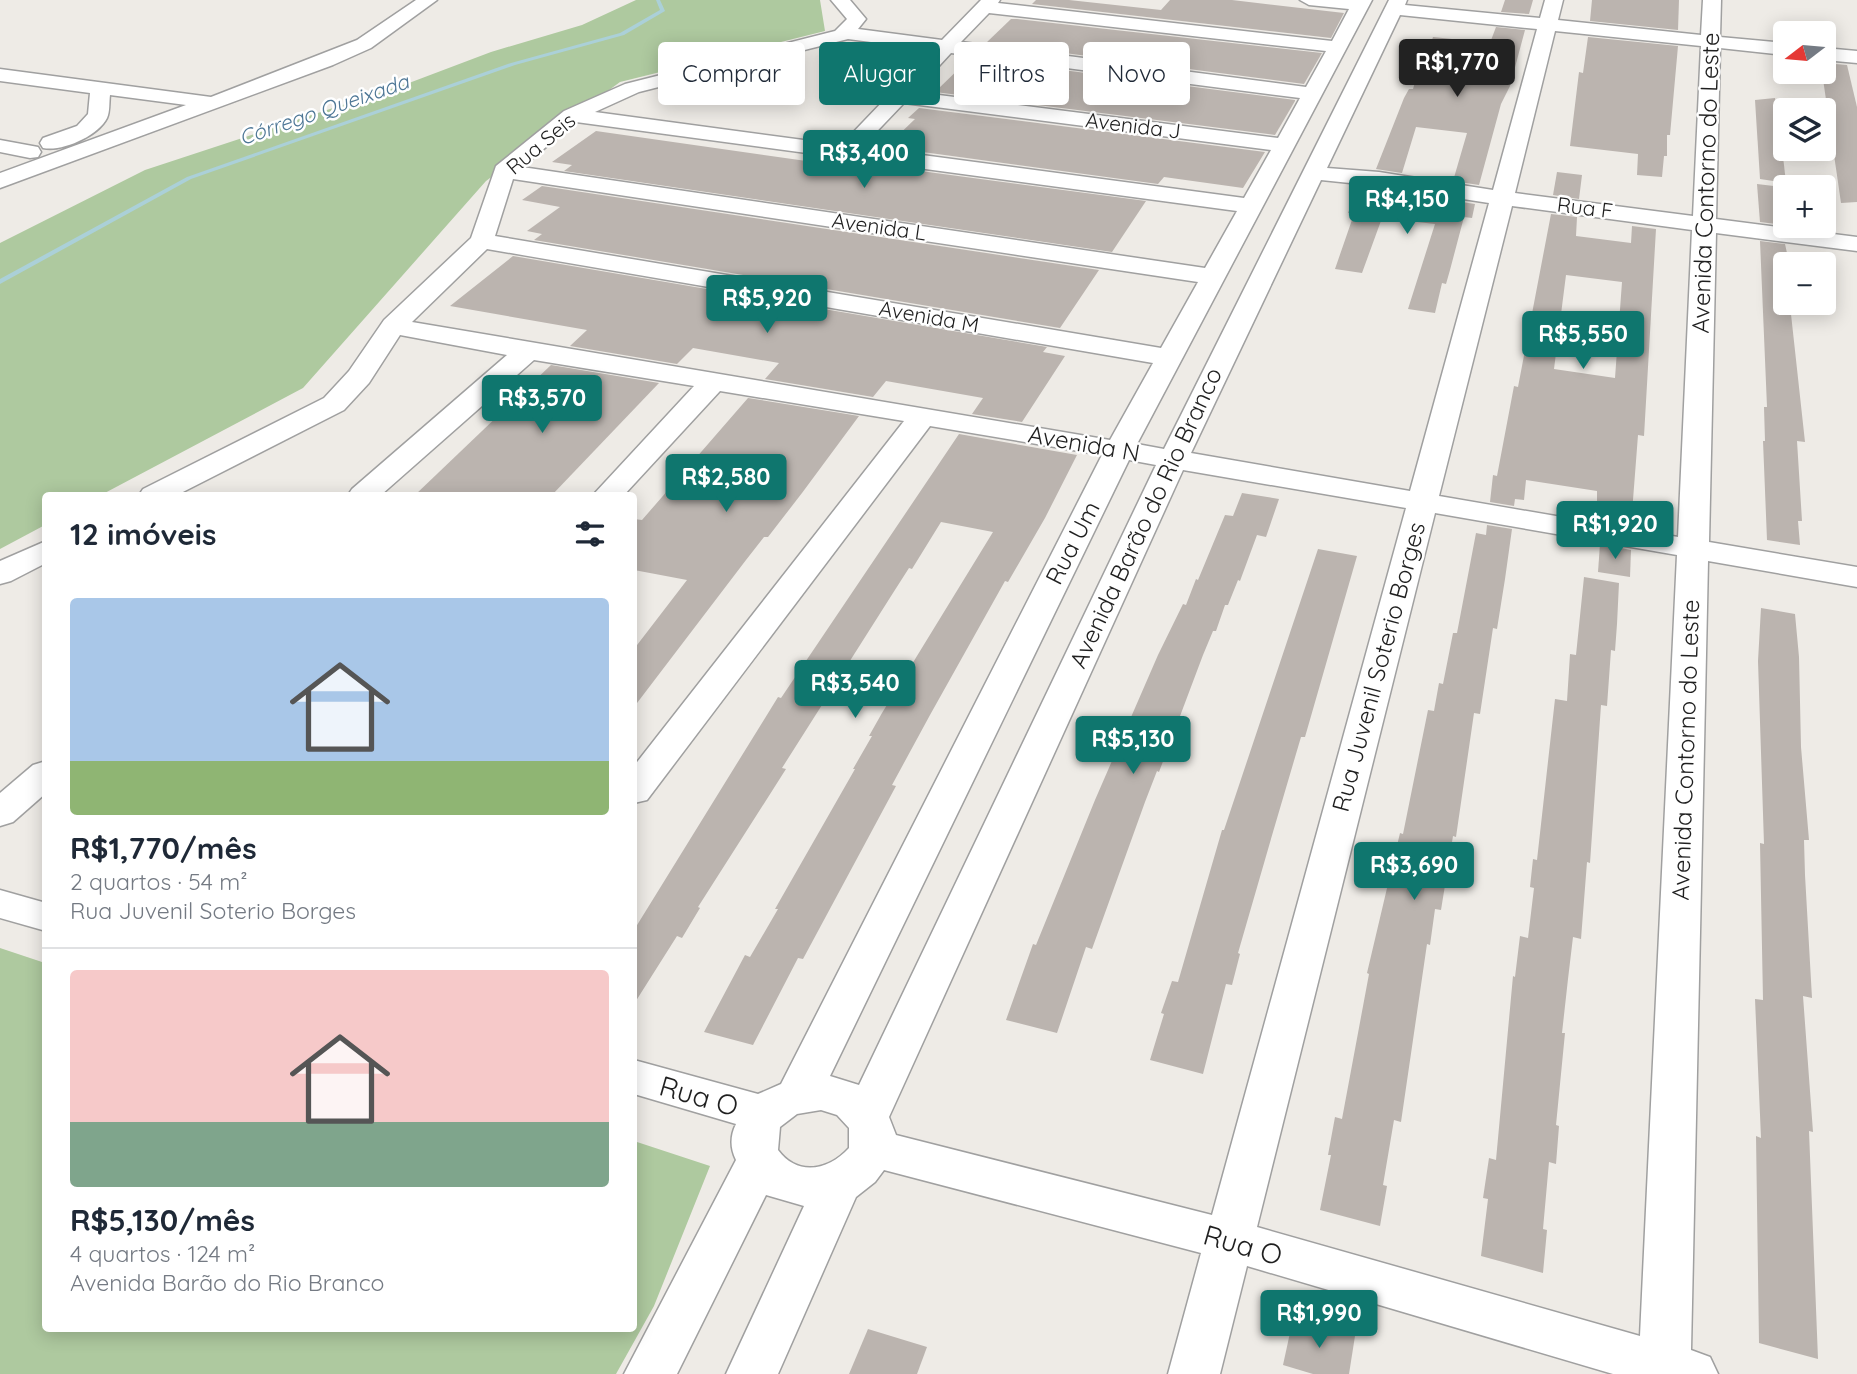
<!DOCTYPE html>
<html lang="pt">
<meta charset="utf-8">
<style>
body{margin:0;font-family:Quicksand,sans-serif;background:#f6f6f7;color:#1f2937;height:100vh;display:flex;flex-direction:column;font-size:26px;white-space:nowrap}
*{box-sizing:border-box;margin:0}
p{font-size:23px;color:#747a83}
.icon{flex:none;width:38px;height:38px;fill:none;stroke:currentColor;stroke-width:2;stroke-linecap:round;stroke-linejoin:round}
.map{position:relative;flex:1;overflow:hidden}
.side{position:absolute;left:42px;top:492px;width:595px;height:840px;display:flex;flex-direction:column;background:#fff;border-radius:7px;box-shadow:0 4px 18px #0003}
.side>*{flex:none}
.top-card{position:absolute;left:658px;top:42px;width:665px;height:63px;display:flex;gap:14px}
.needle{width:46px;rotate:254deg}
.buttons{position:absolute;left:1773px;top:21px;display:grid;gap:14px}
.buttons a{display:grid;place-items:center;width:63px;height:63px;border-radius:7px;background:#fff;box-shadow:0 4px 18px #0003;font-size:35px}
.price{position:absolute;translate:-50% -60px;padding:0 16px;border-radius:7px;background:#0f766e;color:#fff;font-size:23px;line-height:46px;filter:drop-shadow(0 2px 4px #0008)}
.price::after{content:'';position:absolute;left:50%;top:42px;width:21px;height:16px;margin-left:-10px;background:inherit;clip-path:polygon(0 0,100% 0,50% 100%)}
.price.current{background:#222;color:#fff}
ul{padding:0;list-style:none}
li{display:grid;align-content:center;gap:14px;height:371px;padding:0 28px}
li+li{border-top:2px solid #e0e1e3}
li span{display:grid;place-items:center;height:217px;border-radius:7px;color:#555}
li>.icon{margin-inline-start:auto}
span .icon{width:126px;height:126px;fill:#fffc;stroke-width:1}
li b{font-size:30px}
h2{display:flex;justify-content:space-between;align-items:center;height:84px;padding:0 28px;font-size:30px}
.chip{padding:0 24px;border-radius:7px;background:#fff;box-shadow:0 4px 18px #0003;font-size:24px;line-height:63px}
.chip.current{background:#0f766e;color:#fff}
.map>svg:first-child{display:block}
.forest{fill:#aec99f}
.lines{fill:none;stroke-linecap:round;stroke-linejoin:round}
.stream{fill:#abd0d8;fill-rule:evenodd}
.building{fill:#bbb4af;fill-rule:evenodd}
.minor-casing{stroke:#a0a0a0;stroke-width:3}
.minor{fill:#fff;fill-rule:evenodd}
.labels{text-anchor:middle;stroke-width:5;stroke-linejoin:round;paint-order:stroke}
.far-water-label{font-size:21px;font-style:italic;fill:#4e7796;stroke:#fff}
.far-street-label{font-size:21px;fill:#1f1f1f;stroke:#fff}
.street-label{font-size:24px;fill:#1f1f1f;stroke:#fff}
.near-street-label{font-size:28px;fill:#1f1f1f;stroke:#fff}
</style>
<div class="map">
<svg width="1857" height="1374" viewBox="0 0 1857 1374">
<rect width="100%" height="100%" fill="#eeebe6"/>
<!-- forest -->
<g class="forest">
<path d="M636,0h184l5,31 -205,51 -134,99 -183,207 -202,107h-55l-1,30 -45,24v-306l145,-73 264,-87 82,-31 91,-27z"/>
<path d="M0,948l45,15 1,365h588v-187l76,25 -56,140 -38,68h-616z"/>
</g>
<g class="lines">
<!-- stream -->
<path class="stream" d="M656,0h4l5,11 -41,24 -109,30 -324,114 -191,105v-5l187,-102 324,-114 109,-30 40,-23z"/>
</g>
<!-- building -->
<g class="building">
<path d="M1036,0h33l92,10 9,-10h62l112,13 -13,25 -299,-34z"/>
<path d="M1505,0h28l-4,14 -28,-2z"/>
<path d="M1592,0h87l-1,30 -88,-9z"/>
<path d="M1011,19h6l305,34 -18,31 -318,-41z"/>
<path d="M1496,27l29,3 -15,56 -9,18 -22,81 -26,-4 14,-48 -51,-6 -14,46 -26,-4 28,-71 5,-9h4l5,-17h3l12,-35 57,6z"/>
<path d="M1588,37l90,9 -8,89h-3v21h-3l-2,21 -25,-2 1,-21 -68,-8 9,-74 4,1z"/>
<path d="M970,58l325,42v1l-20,34 -340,-43z"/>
<path d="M1824,63l23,2 10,42v95l-16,1 -19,-131z"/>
<path d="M1775,98l9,67 2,18 -26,-4 -5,-79z"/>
<path d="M919,108l346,44 -22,36 -79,-11 -6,7 -272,-37 29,-28 -7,-1z"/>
<path d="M596,131l267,38 5,-5 278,37 -34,51 -548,-81 8,-6 -20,-3z"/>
<path d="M1557,172l25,3 -3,24 -26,-4z"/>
<path d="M1757,184l26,3 2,38 -25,-3z"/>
<path d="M542,186l557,84 -39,58 -526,-88 8,-6 -15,-3 33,-24 -38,-7z"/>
<path d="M1368,188l107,16 -3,14 -8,-1 -14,53 -4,14 -4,-1 -7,30 -27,-4 27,-85 -53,-6 -20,55 -27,-4 19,-55 -6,-1 9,-24 10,1z"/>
<path d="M1551,214l26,3 -1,19 55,7 1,-17 24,3 -12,207 -6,-1 -7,91 -30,-5 1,-13 -5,-1v-16l-71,-11 -2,20 -9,-1 -1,7 -24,-4 3,-27 4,1 17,-90 4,1zM1566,275l56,7 -7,96 -61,-9z"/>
<path d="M1760,241l25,3 2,9 -2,50h8v2h-3l15,137 -8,-1 5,80h-4l2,24 -33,-5 -4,-99h2l-1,-34h3z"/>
<path d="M513,256l534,91 -4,5 22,4 -43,66 -50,-8 11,-16 -97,-17 -13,16 -108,-18 14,-16 -86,-15 -16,16 -107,-18 17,-16 -137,-24z"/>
<path d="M551,365l108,18 -107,112h-137z"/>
<path d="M748,398l111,18 -57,77 -34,44h-4l-18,23 -112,147v-58l53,-69 -53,-10v-51l8,1z"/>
<path d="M959,434l118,21 -32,63 -37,64 -3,-1 -75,134 -38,70 4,1 -93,173 -5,-1 -45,87 -49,-13 41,-77 5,2 28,-48h-3l80,-140h-2l19,-33h-3l13,-23 111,-181 -52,-10 -29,47 -3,-1 -16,25 -111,175 4,1 -88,138 2,1 -18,30 -5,-2 -43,68v-74l144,-233 3,1z"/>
<path d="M1242,493l37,6 -13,38 -9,-2 -17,46 -2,-1 -10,25h-3l-9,26h-3l-10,24 -44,117 -2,-1 -12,31 -53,147 -6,-2 -29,86 -51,-13 27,-76 3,1 59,-145 63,-145 25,-51 3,1 10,-26 2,1 27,-65 8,1z"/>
<path d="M1487,525l25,4 -7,50 -8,50 -4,-1 -13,86 -6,-1 -18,124 -3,-1 -12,74 -6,-1 -5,36 -3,-1 -26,178 -7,-2 -11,65 4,1 -7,40 -60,-16 11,-55h-3l7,-38 7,2 27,-145 -2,-1 33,-140 3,1 25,-124 6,1 5,-28 4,1 10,-51h4l19,-100 10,2z"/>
<path d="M1600,544l31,6 -1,27 -32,-5z"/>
<path d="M1318,549l39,7 -52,181h-4l-28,95 -35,121 2,1 -8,31 -6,-1 -23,90 -53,-14 14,-46 -3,-1 11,-32 6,1 44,-152h2z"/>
<path d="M1584,577l35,6 -2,41 -2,27 -4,-1 -4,56 -6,-1 -11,158 -3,-1 -6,77 -8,-2 -5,42 -6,54h3l-9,92 3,1 -3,38 -7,-2 -6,67 4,1 -4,43 -62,-17 7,-57 -5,-1 6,-40 7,2 17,-184 2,1 5,-41 8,2 6,-50 -4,-1 3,-28 4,1 18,-161 12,2 3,-47 6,1z"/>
<path d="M1761,608l34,6 4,43 2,90 8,93h-5l1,35 7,123 -9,-2 10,136 -4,-1 9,228 -59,-16 -3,-207 5,2 -6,-139 8,1 -3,-157 4,1 -6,-183z"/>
<path d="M1293,1319l62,17 -6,38h-36l-30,-9z"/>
<path d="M868,1329l59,18 -10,27h-68z"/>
</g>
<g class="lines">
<defs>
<g id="minor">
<path d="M416,0h21l-66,48 -38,17 -333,123v-15l186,-68 -76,-10c-1,7 0,17 -3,23 -9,18 -45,34 -64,30l-3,-5 3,-5 34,-12 11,-12 2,-21 -90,-12v-12l211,28 146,-57z"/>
<path d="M831,0h19l16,19 -8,10 84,11 39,-40h19l-2,3 334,38 17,-32 -40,-4 -9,-5h72l-235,444 27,5 225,-449h18l-2,5 135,13 5,-18h18l-5,20 143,15 2,-35h18l-1,37 65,6v12l-65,-7 -4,171 141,18v14l-141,-18 -7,309 148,25v20l-149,-26 -17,789 19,7 8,17h-105l-366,-108 -27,108h-52l33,-121 -317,-83 -9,12 -19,15 -78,177h-52l78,-168 -38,-11 -89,179h-53l112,-214c-6,-12 -6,-24 0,-36l-102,-30v-34l124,34 23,-10 321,-629 -172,-29 -283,374 -13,3v-37l270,-345 -184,-30 -96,104h-31l101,-109 -160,-26 -153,135h-33l4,-6 155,-134 -107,-20 -31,48 -25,27 -167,85h-38l4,-6 181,-91 25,-27 35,-51 87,-82 25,-72 68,-55 61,-27 210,-53 12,-12zM989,13l337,38 -20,36 -345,-45zM1400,15l137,14 -44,161 -114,-18 -52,-4zM1555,31l146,15 -8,170 -178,-23zM848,39l84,11 -91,95 -246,-33 44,-20zM951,53l349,45 -22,40 -363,-46zM904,103l367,47 -27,48 -382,-51zM576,122l661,89 -32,57 -683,-101zM513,179l685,103 -37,66 -666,-112zM1321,180l58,6 110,17 -79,288 -219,-38zM1512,206l180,24 -14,307 -239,-41zM487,249l666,114 -43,77 -698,-118zM1129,460l27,5 -297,620 -29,-9zM1183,470l223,38 -194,707 -316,-80 -7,-18zM1435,513l242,42 -37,781 -383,-109zM821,1110l16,5 12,13v20c-20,22 -51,29 -71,2l2,-23 17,-13z"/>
<path d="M1824,48l33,3v12l-33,-3z"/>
<path d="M0,140l38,7 3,5 -3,5 -8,1 -30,-6z"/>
<path d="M46,541v22l-35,18 -11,3v-23z"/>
<path d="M46,761v32l-33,29 -13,4v-33l33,-28z"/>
<path d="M0,890l46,13v28l-46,-13z"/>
</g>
</defs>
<!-- minor casing -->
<use href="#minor" class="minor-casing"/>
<!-- minor -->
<use href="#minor" class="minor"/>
</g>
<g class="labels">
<!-- far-water labels -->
<g class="far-water-label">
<text transform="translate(324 110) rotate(-19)" y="7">Córrego Queixada</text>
</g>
<!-- far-street labels -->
<g class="far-street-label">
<text transform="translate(1133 126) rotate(7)" y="7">Avenida J</text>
<text transform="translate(541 144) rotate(-40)" y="7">Rua Seis</text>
<text transform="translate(1585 208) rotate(7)" y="7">Rua F</text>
<text transform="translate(879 227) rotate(8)" y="7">Avenida L</text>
<text transform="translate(929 317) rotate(10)" y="7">Avenida M</text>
</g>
<!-- street labels -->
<g class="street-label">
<text transform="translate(1706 183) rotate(-88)" y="8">Avenida Contorno do Leste</text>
<text transform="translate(1084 444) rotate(10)" y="8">Avenida N</text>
<text transform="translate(1146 518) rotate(-65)" y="8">Avenida Barão do Rio Branco</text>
<text transform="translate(1073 543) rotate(-63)" y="8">Rua Um</text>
<text transform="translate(1379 667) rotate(-75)" y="8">Rua Juvenil Soterio Borges</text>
<text transform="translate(1686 750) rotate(-88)" y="8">Avenida Contorno do Leste</text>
</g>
<!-- near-street labels -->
<g class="near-street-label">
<text transform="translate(699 1096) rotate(16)" y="10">Rua O</text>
<text transform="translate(1243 1245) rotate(16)" y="10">Rua O</text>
</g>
</g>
</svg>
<div class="buttons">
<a><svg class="needle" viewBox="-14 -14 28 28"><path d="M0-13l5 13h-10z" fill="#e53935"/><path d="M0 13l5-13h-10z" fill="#747a83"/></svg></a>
<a><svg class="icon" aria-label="layers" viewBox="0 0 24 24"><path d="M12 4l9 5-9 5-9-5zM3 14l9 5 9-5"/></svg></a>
<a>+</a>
<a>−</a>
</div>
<b class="price current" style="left:1457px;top:99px">R$1,770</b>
<b class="price" style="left:864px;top:190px">R$3,400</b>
<b class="price" style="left:1407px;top:236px">R$4,150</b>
<b class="price" style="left:767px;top:335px">R$5,920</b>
<b class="price" style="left:1583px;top:371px">R$5,550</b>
<b class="price" style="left:542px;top:435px">R$3,570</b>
<b class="price" style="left:726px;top:514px">R$2,580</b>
<b class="price" style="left:1615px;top:561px">R$1,920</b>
<b class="price" style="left:855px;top:720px">R$3,540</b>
<b class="price" style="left:1133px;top:776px">R$5,130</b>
<b class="price" style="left:1414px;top:902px">R$3,690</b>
<b class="price" style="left:1319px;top:1350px">R$1,990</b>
<div class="top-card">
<a class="chip">Comprar</a>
<a class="chip current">Alugar</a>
<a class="chip">Filtros</a>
<a class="chip">Novo</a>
</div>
<section class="side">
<h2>12 imóveis<svg class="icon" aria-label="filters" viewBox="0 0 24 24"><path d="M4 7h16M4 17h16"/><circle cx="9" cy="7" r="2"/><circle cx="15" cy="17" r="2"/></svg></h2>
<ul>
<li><span style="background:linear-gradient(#a9c7e8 75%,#8fb573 0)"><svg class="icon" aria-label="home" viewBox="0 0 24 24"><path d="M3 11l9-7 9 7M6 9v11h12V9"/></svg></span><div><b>R$1,770/mês</b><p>2 quartos · 54 m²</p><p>Rua Juvenil Soterio Borges</p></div></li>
<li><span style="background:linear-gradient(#f6c9c9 70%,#7fa58c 0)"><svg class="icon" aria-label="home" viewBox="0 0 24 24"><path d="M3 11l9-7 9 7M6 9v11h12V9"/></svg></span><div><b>R$5,130/mês</b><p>4 quartos · 124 m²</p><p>Avenida Barão do Rio Branco</p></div></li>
</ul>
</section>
</div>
